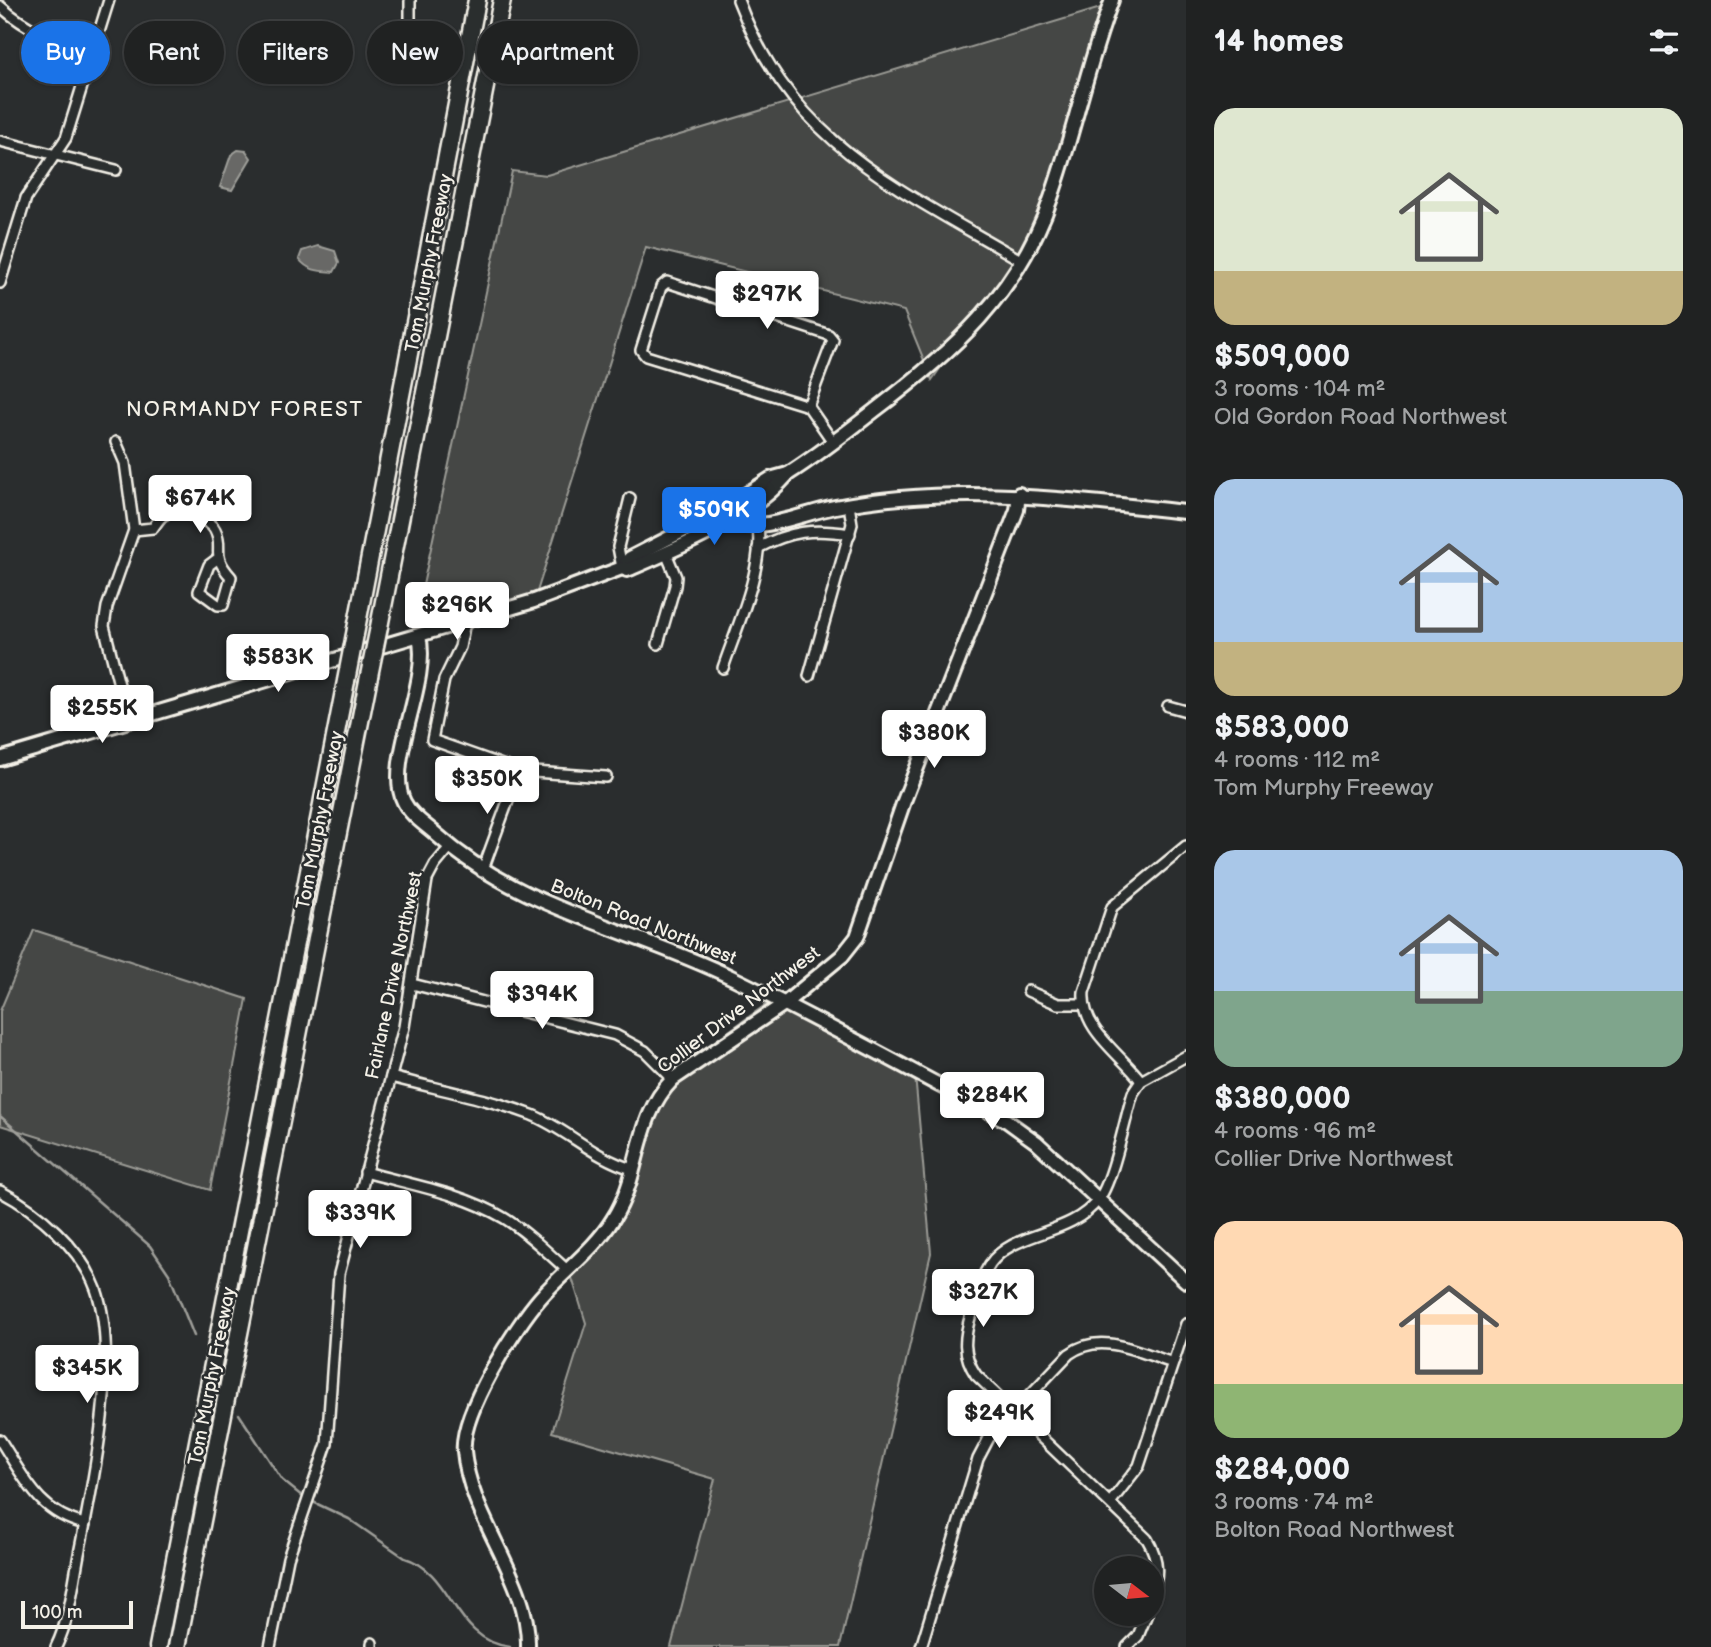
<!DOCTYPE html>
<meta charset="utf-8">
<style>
body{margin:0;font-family:"Balsamiq Sans",sans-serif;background:#282a2a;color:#f1f3f6;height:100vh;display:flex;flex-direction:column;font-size:26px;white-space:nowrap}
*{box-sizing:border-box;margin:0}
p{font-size:23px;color:#a2a4a5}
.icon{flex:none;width:38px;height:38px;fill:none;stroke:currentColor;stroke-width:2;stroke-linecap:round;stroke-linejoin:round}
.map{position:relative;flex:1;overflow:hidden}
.side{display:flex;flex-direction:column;background:#202222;width:525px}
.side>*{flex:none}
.top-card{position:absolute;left:21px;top:21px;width:665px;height:63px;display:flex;gap:14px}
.needle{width:46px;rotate:106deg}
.controls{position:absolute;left:1094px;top:1556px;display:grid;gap:14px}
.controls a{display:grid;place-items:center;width:70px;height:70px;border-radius:50%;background:#202222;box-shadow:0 2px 5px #0004,0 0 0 2px #3d3f40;font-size:35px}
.scale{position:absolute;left:21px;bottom:18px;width:112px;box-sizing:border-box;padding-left:7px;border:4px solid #f4f1e8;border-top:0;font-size:19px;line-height:24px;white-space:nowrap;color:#f4f1e8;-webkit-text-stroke:5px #2a2d2e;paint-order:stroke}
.price{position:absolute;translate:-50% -60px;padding:0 16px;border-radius:7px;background:#fff;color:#222;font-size:23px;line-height:46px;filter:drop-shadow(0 2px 4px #0008)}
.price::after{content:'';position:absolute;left:50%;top:42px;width:21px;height:16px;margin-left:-10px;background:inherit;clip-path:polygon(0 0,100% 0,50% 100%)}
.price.current{background:#1a73e8;color:#fff}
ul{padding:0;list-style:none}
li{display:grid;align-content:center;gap:14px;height:371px;padding:0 28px}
li span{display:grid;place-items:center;height:217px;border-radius:21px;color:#555}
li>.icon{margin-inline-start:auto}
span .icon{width:126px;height:126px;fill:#fffc;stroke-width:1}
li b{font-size:30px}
h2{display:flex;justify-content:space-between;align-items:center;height:84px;padding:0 28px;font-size:30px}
.pill{padding:0 24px;border-radius:32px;background:#202222;box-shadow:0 2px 5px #0004,0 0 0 2px #3d3f40;font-size:24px;line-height:63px}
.pill.current{background:#1a73e8;color:#fff}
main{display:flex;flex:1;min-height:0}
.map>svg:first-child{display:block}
.green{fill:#444645;stroke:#9c9c96;stroke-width:2}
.water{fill:#676866;stroke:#9f9f9a;stroke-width:2}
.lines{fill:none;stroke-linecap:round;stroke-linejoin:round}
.stream{stroke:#9f9f9a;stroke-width:2.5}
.street-casing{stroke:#f4f1e8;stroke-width:14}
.secondary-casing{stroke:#f4f1e8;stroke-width:18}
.highway-casing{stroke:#f4f1e8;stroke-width:21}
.street{stroke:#2a2d2e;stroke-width:9}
.secondary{stroke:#2a2d2e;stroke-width:12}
.highway{stroke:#2a2d2e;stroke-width:16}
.highway-bridge-casing{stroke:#f4f1e8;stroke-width:21;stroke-linecap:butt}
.highway-bridge{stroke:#2a2d2e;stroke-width:16}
.labels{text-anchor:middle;stroke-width:5;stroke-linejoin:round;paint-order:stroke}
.street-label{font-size:19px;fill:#f4f1e8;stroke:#2a2d2e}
.neighbourhood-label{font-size:21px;letter-spacing:2px;fill:#f4f1e8;stroke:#2a2d2e}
</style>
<main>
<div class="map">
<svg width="1186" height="1647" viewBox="0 0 1186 1647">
<rect width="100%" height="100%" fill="#2a2d2e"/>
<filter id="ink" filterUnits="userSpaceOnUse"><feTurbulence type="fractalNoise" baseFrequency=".0143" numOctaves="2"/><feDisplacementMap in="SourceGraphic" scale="14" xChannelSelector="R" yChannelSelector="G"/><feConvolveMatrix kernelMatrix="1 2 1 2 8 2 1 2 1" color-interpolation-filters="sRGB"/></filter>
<g filter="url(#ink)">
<!-- green -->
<g class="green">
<path d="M1104,7l-62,203 -34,73 -53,64 -23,33 -28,-69 -258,-64 -112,354 -123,40 101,-470 35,4z"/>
<path d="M34,930l213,69 -37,191 -210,-65v-114z"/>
<path d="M775,998l139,66 17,189 -91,394h-169l44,-168 -163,-47 34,-109 -18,-58 52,-60 15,-53 30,-75z"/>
</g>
<!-- water -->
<g class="water">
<path d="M238,150l8,1 5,7 -19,32 -12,-3 11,-32z"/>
<path d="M318,246l17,5 4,12 -5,9c-15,-1 -26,-1 -35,-13l3,-8z"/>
</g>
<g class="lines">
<!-- stream -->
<g class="stream">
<path d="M0,1116l150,130 19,28 25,62"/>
<path d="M239,1414l43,66 21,17"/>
<path d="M311,1501l38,18 56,39c48,14 48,82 105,89"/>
</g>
<defs>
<g id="street">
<path d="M738,0c55,145 159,187 284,261"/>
<path d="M0,6c28,25 57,36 92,48"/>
<path d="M402,57l8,-28v-29"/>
<path d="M0,141l116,29"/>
<path d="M0,283l26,-85 40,-60 43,-138"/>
<path d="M808,406l25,-66 -4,-5 -162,-53 -6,5 -20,63 5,6 162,50 25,36"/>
<path d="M116,442l9,21 9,67 -27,77 -3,19 24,94"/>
<path d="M134,530l19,-2c3,-4 7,-11 11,-13 12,-8 45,3 51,15 10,19 -6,23 16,47l-8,28h-5l-19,-14 10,-26 8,-6"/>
<path d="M758,548c32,-17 55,-20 92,-14"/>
<path d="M622,568l-4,-21 12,-49"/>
<path d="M465,622l-5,25 -16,33 -12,60 87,31 87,6"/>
<path d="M658,644l17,-58 1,-9 -10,-24"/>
<path d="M723,668c13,-39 41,-100 35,-141"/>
<path d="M809,676l43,-152 -3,-19"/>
<path d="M1168,706l18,5"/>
<path d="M482,872l37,-101"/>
<path d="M412,984l203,51 30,16 28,28"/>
<path d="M1028,991l30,13h25"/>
<path d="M391,1077c46,12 96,21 141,38 36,15 62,43 100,54"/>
<path d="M1141,1081c-21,-28 -60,-51 -57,-89l28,-85 74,-61"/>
<path d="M365,1172c47,13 97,21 139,46 23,14 43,34 63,52"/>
<path d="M0,1191c38,20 81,57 96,98 24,68 -3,194 -17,265 -6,31 -9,64 -23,93"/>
<path d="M0,1440c24,37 38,73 85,84"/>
<path d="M1110,1503l29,-37 47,-142"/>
<path d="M1152,1600c6,-23 8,-40 -5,-61l-171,-164c-14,-21 -12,-37 -5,-61 5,-17 9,-35 19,-50 24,-34 79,-27 108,-64 15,-18 27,-82 35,-107l8,-12 45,-25"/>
<path d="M270,1647l18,-89 39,-114 12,-170 65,-247 23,-147 8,-15 15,-18"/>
<path d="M372,1647v-4"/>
<path d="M921,1647l57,-188 11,-21 80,-84c32,-24 71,-1 104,9"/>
<path d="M1127,1647l11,-11 9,-22"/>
</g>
<g id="secondary">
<path d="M726,521c35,13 73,-7 109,-14 122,-23 229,-8 351,5"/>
<path d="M622,568l8,-10 84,-43 56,-36 18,-5"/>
<path d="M419,636c12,47 -35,127 -15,166 7,14 22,23 33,33 84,75 196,94 294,142 93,45 184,96 276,144l29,21 150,139"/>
<path d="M0,759l534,-158 88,-33 5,2c56,-24 121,-50 161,-96 30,-19 58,-41 86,-63 78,-59 144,-117 177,-213 23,-65 36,-133 61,-198"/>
<path d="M528,1647c2,-68 -58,-127 -64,-196 -4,-37 52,-126 77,-154 23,-26 54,-48 72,-78 29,-45 20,-99 60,-140l111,-75 58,-48 15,-19 47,-136 113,-291 2,-16"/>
</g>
<g id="highway">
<path d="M380,622l122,-622"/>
<path d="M356,629l121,-629"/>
<path d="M158,1647l188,-966"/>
<path d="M177,1647l192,-971"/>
</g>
</defs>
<!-- street casing -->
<use href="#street" class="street-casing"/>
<!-- secondary casing -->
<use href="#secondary" class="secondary-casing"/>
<!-- highway casing -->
<use href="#highway" class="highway-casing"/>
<!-- street -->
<use href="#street" class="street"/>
<!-- secondary -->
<use href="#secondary" class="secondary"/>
<!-- highway -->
<use href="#highway" class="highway"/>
<defs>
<g id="highway-bridge">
<path d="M369,676l11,-54"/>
<path d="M346,681l10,-52"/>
</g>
</defs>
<!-- highway-bridge casing -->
<use href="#highway-bridge" class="highway-bridge-casing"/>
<!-- highway-bridge -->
<use href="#highway-bridge" class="highway-bridge"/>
</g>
</g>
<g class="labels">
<!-- street labels -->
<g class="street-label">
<text transform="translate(428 263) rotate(-79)" y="7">Tom Murphy Freeway</text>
<text transform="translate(319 820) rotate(-79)" y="7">Tom Murphy Freeway</text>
<text transform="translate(644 921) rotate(22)" y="7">Bolton Road Northwest</text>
<text transform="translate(393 975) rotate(-78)" y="7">Fairlane Drive Northwest</text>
<text transform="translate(738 1009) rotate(-37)" y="7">Collier Drive Northwest</text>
<text transform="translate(211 1376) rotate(-79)" y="7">Tom Murphy Freeway</text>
</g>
<!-- neighbourhood labels -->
<g class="neighbourhood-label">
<text x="245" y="416">NORMANDY FOREST</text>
</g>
</g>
</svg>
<div class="controls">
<a><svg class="needle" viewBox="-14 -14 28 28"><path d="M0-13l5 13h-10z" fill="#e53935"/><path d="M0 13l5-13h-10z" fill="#a2a4a5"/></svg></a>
</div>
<div class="scale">100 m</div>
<b class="price" style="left:767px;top:331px">$297K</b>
<b class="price" style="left:200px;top:535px">$674K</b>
<b class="price current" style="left:714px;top:547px">$509K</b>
<b class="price" style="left:457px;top:642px">$296K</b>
<b class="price" style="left:278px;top:694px">$583K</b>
<b class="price" style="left:102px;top:745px">$255K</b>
<b class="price" style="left:934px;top:770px">$380K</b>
<b class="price" style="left:487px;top:816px">$350K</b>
<b class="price" style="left:542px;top:1031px">$394K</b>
<b class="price" style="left:992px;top:1132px">$284K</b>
<b class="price" style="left:360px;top:1250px">$339K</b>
<b class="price" style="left:983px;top:1329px">$327K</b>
<b class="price" style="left:87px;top:1405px">$345K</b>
<b class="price" style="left:999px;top:1450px">$249K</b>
<div class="top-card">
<a class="pill current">Buy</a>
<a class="pill">Rent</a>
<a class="pill">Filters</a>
<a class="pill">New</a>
<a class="pill">Apartment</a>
</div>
</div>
<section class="side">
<h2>14 homes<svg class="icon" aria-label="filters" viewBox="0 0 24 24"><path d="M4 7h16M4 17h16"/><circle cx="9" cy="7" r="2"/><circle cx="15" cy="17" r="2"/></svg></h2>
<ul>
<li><span style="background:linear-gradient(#dfe7d0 75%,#c2b280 0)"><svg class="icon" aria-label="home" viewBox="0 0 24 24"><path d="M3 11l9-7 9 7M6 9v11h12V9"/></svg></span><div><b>$509,000</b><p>3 rooms · 104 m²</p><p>Old Gordon Road Northwest</p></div></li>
<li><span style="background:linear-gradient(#a9c7e8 75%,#c2b280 0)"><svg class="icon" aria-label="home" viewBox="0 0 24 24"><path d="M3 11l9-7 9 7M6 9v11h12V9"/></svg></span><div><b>$583,000</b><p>4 rooms · 112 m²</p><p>Tom Murphy Freeway</p></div></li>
<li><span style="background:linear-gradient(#a9c7e8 65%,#7fa58c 0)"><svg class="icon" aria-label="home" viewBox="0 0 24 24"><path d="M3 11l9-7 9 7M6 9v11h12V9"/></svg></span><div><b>$380,000</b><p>4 rooms · 96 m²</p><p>Collier Drive Northwest</p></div></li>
<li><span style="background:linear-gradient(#ffd9b3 75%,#8fb573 0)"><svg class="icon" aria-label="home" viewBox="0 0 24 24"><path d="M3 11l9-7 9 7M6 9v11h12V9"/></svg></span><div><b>$284,000</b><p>3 rooms · 74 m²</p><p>Bolton Road Northwest</p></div></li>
</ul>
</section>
</main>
